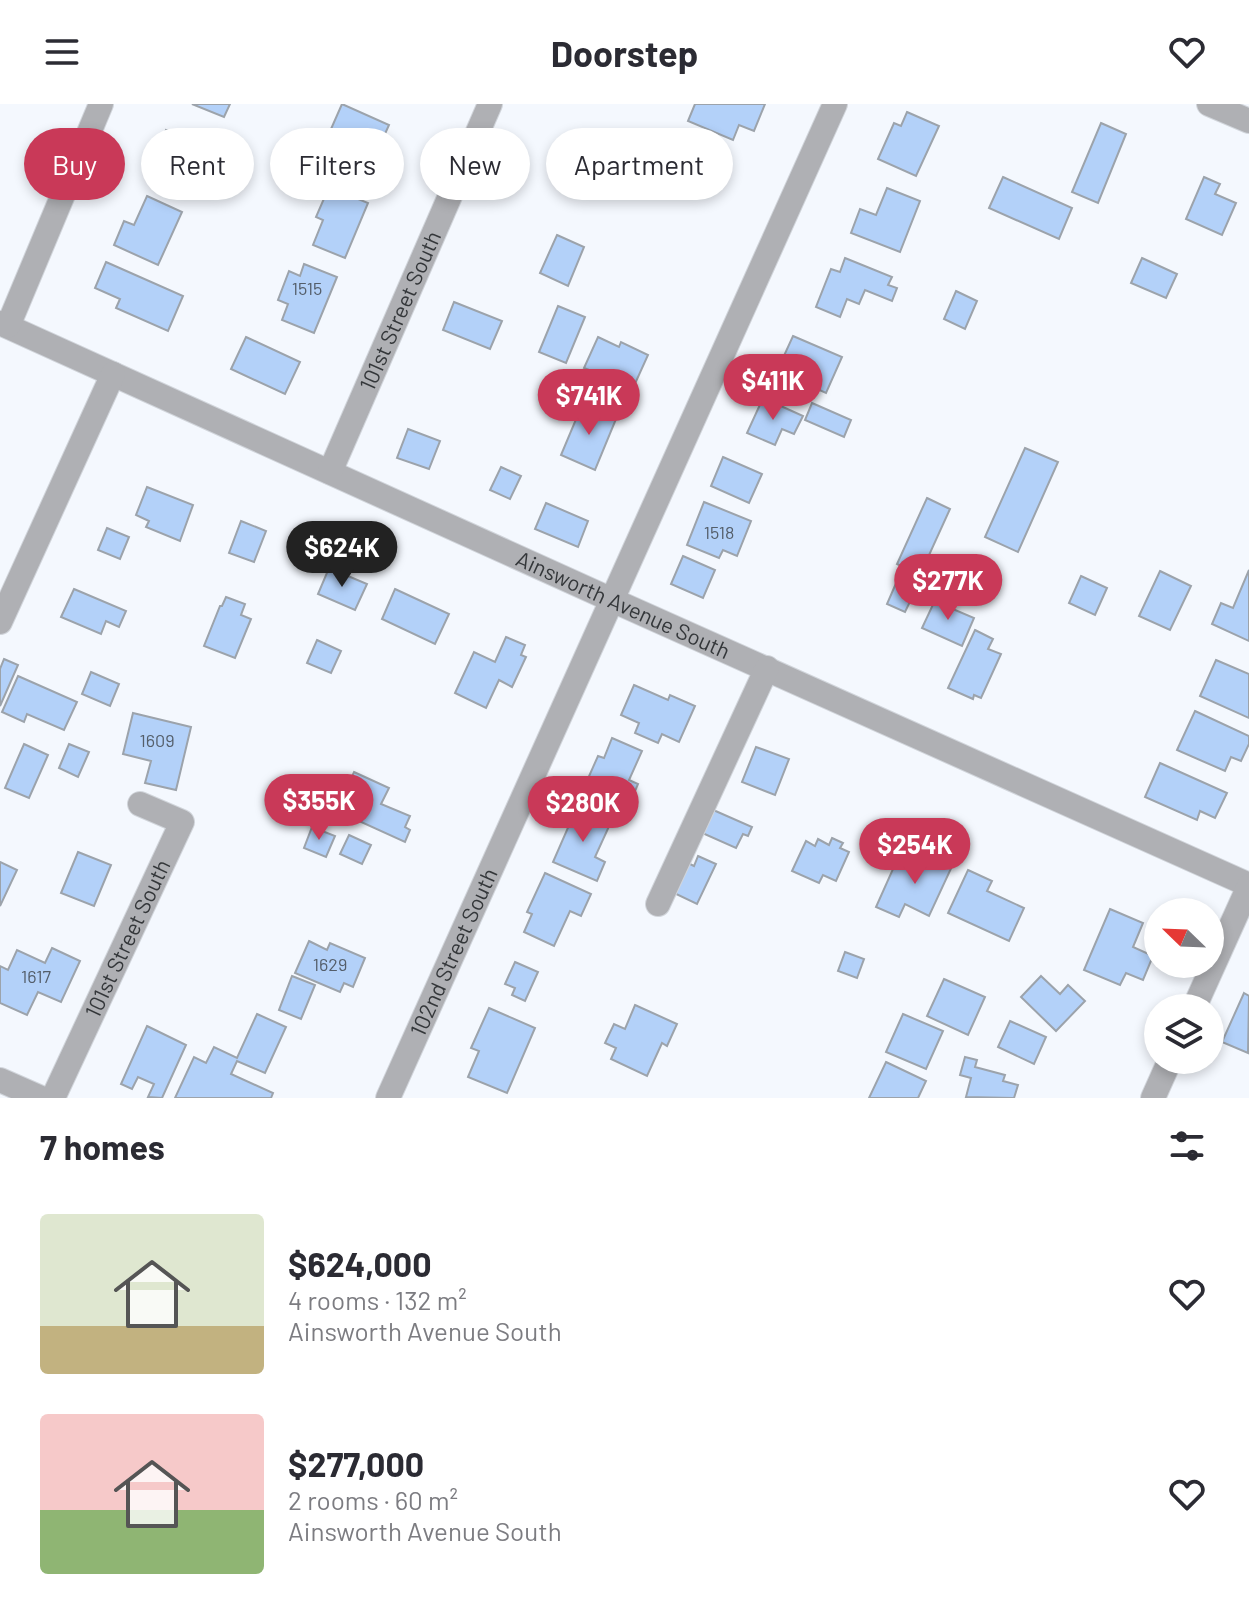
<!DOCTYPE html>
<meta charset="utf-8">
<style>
body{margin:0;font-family:Barlow,sans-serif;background:#f2f2f3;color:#2b2b33;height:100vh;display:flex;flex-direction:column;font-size:30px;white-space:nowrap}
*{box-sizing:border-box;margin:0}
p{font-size:26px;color:#7c7c81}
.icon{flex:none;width:44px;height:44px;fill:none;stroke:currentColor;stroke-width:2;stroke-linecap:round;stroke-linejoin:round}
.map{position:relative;height:994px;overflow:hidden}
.panel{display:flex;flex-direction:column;background:#fff;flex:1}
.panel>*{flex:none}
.top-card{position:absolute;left:24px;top:24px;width:800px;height:72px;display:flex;gap:16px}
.needle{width:52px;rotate:293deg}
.controls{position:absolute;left:1144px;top:794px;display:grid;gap:16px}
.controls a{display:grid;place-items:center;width:80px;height:80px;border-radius:50%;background:#fff;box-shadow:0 4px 12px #0003;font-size:40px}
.price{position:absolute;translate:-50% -68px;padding:0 18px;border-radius:28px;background:#c93958;color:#fff;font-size:26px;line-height:52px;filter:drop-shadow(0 2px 4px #0008)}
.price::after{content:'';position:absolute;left:50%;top:48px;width:24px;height:18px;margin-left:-12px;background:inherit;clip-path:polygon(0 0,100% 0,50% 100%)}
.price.selected{background:#222;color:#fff}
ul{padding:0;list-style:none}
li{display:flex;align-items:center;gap:24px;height:200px;padding:0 40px}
li span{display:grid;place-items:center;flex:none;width:224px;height:160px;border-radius:8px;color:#555}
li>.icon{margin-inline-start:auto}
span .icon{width:96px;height:96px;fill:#fffc;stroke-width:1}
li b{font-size:34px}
h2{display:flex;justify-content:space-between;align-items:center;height:96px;padding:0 40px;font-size:34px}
.pill{padding:0 28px;border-radius:36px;background:#fff;box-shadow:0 4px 12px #0003;font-size:28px;line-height:72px}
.pill.selected{background:#c93958;color:#fff}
header{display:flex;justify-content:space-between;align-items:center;height:104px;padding:0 40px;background:#fff;font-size:36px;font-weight:700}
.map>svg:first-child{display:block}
.building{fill:#b3d1f9;stroke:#9ca3ab;stroke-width:2}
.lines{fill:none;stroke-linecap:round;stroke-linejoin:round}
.minor-casing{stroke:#d1d5db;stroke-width:26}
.minor{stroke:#afb0b4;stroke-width:24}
.labels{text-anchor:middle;stroke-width:8;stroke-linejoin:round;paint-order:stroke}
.number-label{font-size:18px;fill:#545e6a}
.street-label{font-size:22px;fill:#34373a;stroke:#fff}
</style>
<header><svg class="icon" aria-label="menu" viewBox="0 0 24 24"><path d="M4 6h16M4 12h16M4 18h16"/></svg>Doorstep<svg class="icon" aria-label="heart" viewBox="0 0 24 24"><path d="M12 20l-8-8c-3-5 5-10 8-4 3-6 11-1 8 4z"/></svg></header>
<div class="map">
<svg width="1249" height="994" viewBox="0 0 1249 994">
<rect width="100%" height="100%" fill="#f4f8fe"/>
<!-- building -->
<g class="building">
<path d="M192,0h38l-6,13z"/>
<path d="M342,0l47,21 -14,31 10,5 -10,24 -21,-9 2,-6 -36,-16z"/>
<path d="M695,0h70l-11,27 -15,-6 -6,15 -45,-19z"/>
<path d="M907,8l32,14 -23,50 -38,-17 16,-36 7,3z"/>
<path d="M1101,19l25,11 -28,69 -26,-11z"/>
<path d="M166,26l53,22 -6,15 -11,-4 -9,24 -47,-19 9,-23 4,2z"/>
<path d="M585,27l17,8 -5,10 -17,-8z"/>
<path d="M1003,73l69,31 -13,31 -70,-31z"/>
<path d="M1204,73l16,7 -5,10 21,9 -14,32 -36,-16z"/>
<path d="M329,83l39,16 -23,55 -32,-13 10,-25 -7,-3z"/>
<path d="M887,84l33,13 -20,51 -49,-19 9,-24 16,6z"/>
<path d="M147,92l35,16 -24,53 -44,-20 10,-24 10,4z"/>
<path d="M557,131l27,12 -16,39 -28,-13z"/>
<path d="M845,154l47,19 -4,8 9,3 -5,13 -27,-11 -6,14 -12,-5 -7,18 -24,-10 15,-38 9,3z"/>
<path d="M1142,154l35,16 -11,24 -35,-15z"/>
<path d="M106,158l77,34 -15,35 -52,-23 4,-9 -25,-11z"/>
<path d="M304,160l33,13 -23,56 -32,-13 6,-16 -10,-4 11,-29 11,5z"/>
<path d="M956,187l21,10 -12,28 -21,-10z"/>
<path d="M454,198l48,19 -12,28 -47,-19z"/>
<path d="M558,202l27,11 -19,46 -27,-11z"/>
<path d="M793,232l49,21 -16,36 -49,-22z"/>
<path d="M246,233l54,25 -15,32 -54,-25z"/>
<path d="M598,233l21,10 2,-5 27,13 -19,42 -31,-14 4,-8 -18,-7z"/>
<path d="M763,294l40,18 -9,18 -12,-5 -7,16 -28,-12z"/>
<path d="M812,299l39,17 -7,17 -39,-17z"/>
<path d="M582,301l34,14 -21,51 -34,-15z"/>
<path d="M408,325l32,12 -11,28 -32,-11z"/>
<path d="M1025,344l33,14 -40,90 -33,-15z"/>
<path d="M723,353l39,17 -13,29 -38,-17z"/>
<path d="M501,363l20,9 -11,23 -20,-9z"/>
<path d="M147,383l46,18 -13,36 -34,-14 3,-6 -13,-6z"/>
<path d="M927,394l23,11 -30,66 -23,-11z"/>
<path d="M704,398l47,19 -14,35 -14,-6 -4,8 -32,-13z"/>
<path d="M546,399l42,18 -10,26 -43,-18z"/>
<path d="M241,417l25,10 -12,31 -25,-9z"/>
<path d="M107,424l22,9 -9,22 -22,-9z"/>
<path d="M683,452l32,14 -12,28 -32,-14z"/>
<path d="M329,464l38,16 -12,26 -37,-16z"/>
<path d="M1249,466v71l-37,-17 9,-21 12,5z"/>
<path d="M1160,467l31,15 -21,44 -31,-14z"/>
<path d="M900,470l19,9 -14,29 -18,-8z"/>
<path d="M1081,472l26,12 -12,27 -26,-12z"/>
<path d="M74,485l52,22 -7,16 -13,-6 -5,13 -40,-17z"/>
<path d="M395,485l54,25 -14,30 -53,-25z"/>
<path d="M937,492l13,6 -2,5 26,11 -12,28 -40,-18z"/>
<path d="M226,493l19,7 -4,11 10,4 -16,39 -31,-12 16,-40h2z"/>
<path d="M975,526l18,9 -5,10 13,5 -20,44 -7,-3 -1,4 -25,-11z"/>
<path d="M506,533l19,8 -4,10 5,2 -14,30 -13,-7 -13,28 -31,-15 19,-41 21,10z"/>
<path d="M317,536l24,11 -10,22 -24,-10z"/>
<path d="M4,555l14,6 -18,41v-37z"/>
<path d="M1216,556l33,14v44l-49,-22z"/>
<path d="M91,568l28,12 -9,22 -28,-12z"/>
<path d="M18,572l59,26 -13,28 -37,-16 -3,8 -22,-10z"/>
<path d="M634,581l34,15 2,-5 25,11 -16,36 -17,-8 -4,9 -23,-10 4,-10 -18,-8z"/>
<path d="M1195,607l54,25v8l-8,17 -10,-4 -6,14 -48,-21z"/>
<path d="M133,609l58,14 -15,63 -31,-7 6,-22 -28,-7z"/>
<path d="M612,634l30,13 -13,29 9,4 -10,24 -14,-6 -1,4 -31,-14 16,-36 6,2z"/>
<path d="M24,640l24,11 -19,43 -24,-10z"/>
<path d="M69,640l20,8 -11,25 -19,-9z"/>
<path d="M756,643l33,12 -14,36 -33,-13z"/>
<path d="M1160,659l67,30 -12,25 -15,-7 -3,9 -52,-23z"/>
<path d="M354,668l35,16 -8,16 29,12 -5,11 5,3 -5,12 -68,-31z"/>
<path d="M577,703l34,15 -16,35 10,5 -8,19 -44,-19z"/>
<path d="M711,705l41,18 -4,9 -5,-2 -7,14 -36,-16z"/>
<path d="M312,723l23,9 -9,21 -22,-9z"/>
<path d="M349,731l22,10 -9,19 -22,-10z"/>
<path d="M832,734l11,5 -3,5 9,4 -13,29 -13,-6 -4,8 -27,-12 14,-30 9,5 3,-7 11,6z"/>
<path d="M930,747l24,11 -25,54 -24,-12 -6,13 -23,-10 21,-47 24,11z"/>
<path d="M78,748l33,13 -17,41 -33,-13z"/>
<path d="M698,752l18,8 -19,40 -25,-12 14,-30 8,4z"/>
<path d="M0,758l17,8 -17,36z"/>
<path d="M968,766l24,11 -5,10 37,17 -15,33 -61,-28z"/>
<path d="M545,769l46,21 -10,22 -11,-5 -16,35 -30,-14 8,-18 -5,-2z"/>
<path d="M1110,805l33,14 -10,24 20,9 -10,24 -17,-7 -6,12 -36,-15z"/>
<path d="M309,837l18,9 3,-7 35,15 -12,29 -9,-4 -4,9 -45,-19z"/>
<path d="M52,844l28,13 -19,41 -23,-10 -11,23 -27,-12v-37l8,4 9,-20 28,13z"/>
<path d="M845,848l19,7 -7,19 -19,-7z"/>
<path d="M515,858l23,10 -13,29 -13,-6 3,-7 -10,-4z"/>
<path d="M292,872l23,9 -14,34 -22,-9z"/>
<path d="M1041,872l19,18 8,-9 17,16 -29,30 -35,-34z"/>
<path d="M944,875l41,18 -17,38 -41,-19z"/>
<path d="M1244,889l5,3 -1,57 -26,-11z"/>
<path d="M635,901l42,19 -10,22 -5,-3 -15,33 -36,-17 5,-11 -11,-5 9,-19 11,5z"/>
<path d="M489,904l46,20 -28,65 -39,-16 11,-26 -8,-3z"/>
<path d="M257,910l29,13 -21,46 -28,-12 -6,13 42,19 -2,5h-96l19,-41 12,6 8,-16 23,11z"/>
<path d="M903,910l40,17 -17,38 -40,-17z"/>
<path d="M1010,917l36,16 -12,27 -36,-17z"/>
<path d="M147,922l39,19 -24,53 -14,-1 6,-13 -16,-7 -6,12 -11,-5z"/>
<path d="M965,953l12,3 -2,7 30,8 -2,6 15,4 -4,13 -48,-1 5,-19 -11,-3z"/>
<path d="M886,958l40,19 -8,17h-49z"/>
</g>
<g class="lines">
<defs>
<g id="minor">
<path d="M1209,0l40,17"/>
<path id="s1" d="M0,219l612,277 637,285"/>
<path d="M8,222l93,-222"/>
<path id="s2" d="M330,368l160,-368"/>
<path d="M0,518l113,-248"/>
<path d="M658,800l109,-236"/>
<path d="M1194,904l55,-122"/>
<path d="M0,976l41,18"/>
<path id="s3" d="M53,994l129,-276 -42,-18"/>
<path id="s4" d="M388,994l447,-994"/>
<path d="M1153,994l17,-38"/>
</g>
</defs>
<!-- minor casing -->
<use href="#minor" class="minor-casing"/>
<!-- minor -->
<use href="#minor" class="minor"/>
</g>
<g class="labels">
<!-- number labels -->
<g class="number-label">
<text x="307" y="191">1515</text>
<text x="719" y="435">1518</text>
<text x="157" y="643">1609</text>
<text x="330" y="867">1629</text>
<text x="36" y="879">1617</text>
</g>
<!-- street labels -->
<g class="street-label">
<text dy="8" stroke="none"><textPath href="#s2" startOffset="176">101st Street South</textPath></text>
<text dy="8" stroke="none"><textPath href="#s1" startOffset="684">Ainsworth Avenue South</textPath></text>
<text dy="8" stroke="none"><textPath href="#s3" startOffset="176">101st Street South</textPath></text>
<text dy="8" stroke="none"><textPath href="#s4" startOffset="160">102nd Street South</textPath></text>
</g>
</g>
</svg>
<div class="controls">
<a><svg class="needle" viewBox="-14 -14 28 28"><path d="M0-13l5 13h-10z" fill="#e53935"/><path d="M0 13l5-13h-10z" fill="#7c7c81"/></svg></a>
<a><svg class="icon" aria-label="layers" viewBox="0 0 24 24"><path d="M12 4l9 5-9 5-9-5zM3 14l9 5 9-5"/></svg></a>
</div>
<b class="price" style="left:773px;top:318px">$411K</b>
<b class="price" style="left:589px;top:333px">$741K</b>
<b class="price selected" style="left:342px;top:485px">$624K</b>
<b class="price" style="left:948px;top:518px">$277K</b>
<b class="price" style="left:319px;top:738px">$355K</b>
<b class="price" style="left:583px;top:740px">$280K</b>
<b class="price" style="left:915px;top:782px">$254K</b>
<div class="top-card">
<a class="pill selected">Buy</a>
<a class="pill">Rent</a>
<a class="pill">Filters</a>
<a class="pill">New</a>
<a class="pill">Apartment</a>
</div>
</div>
<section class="panel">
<h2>7 homes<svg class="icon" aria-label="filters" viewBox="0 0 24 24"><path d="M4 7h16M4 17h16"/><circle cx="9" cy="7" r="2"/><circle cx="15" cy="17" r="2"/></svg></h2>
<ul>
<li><span style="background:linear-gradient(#dfe7d0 70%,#c2b280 0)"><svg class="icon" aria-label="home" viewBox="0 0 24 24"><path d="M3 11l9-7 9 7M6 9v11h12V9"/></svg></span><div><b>$624,000</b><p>4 rooms · 132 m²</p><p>Ainsworth Avenue South</p></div><svg class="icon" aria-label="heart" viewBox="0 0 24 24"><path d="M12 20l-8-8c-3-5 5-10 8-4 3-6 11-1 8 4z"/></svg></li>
<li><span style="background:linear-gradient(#f6c9c9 60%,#8fb573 0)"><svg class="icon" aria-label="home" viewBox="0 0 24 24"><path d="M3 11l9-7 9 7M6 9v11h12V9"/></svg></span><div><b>$277,000</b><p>2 rooms · 60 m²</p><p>Ainsworth Avenue South</p></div><svg class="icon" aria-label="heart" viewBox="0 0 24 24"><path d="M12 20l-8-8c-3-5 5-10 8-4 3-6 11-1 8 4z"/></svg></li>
</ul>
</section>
